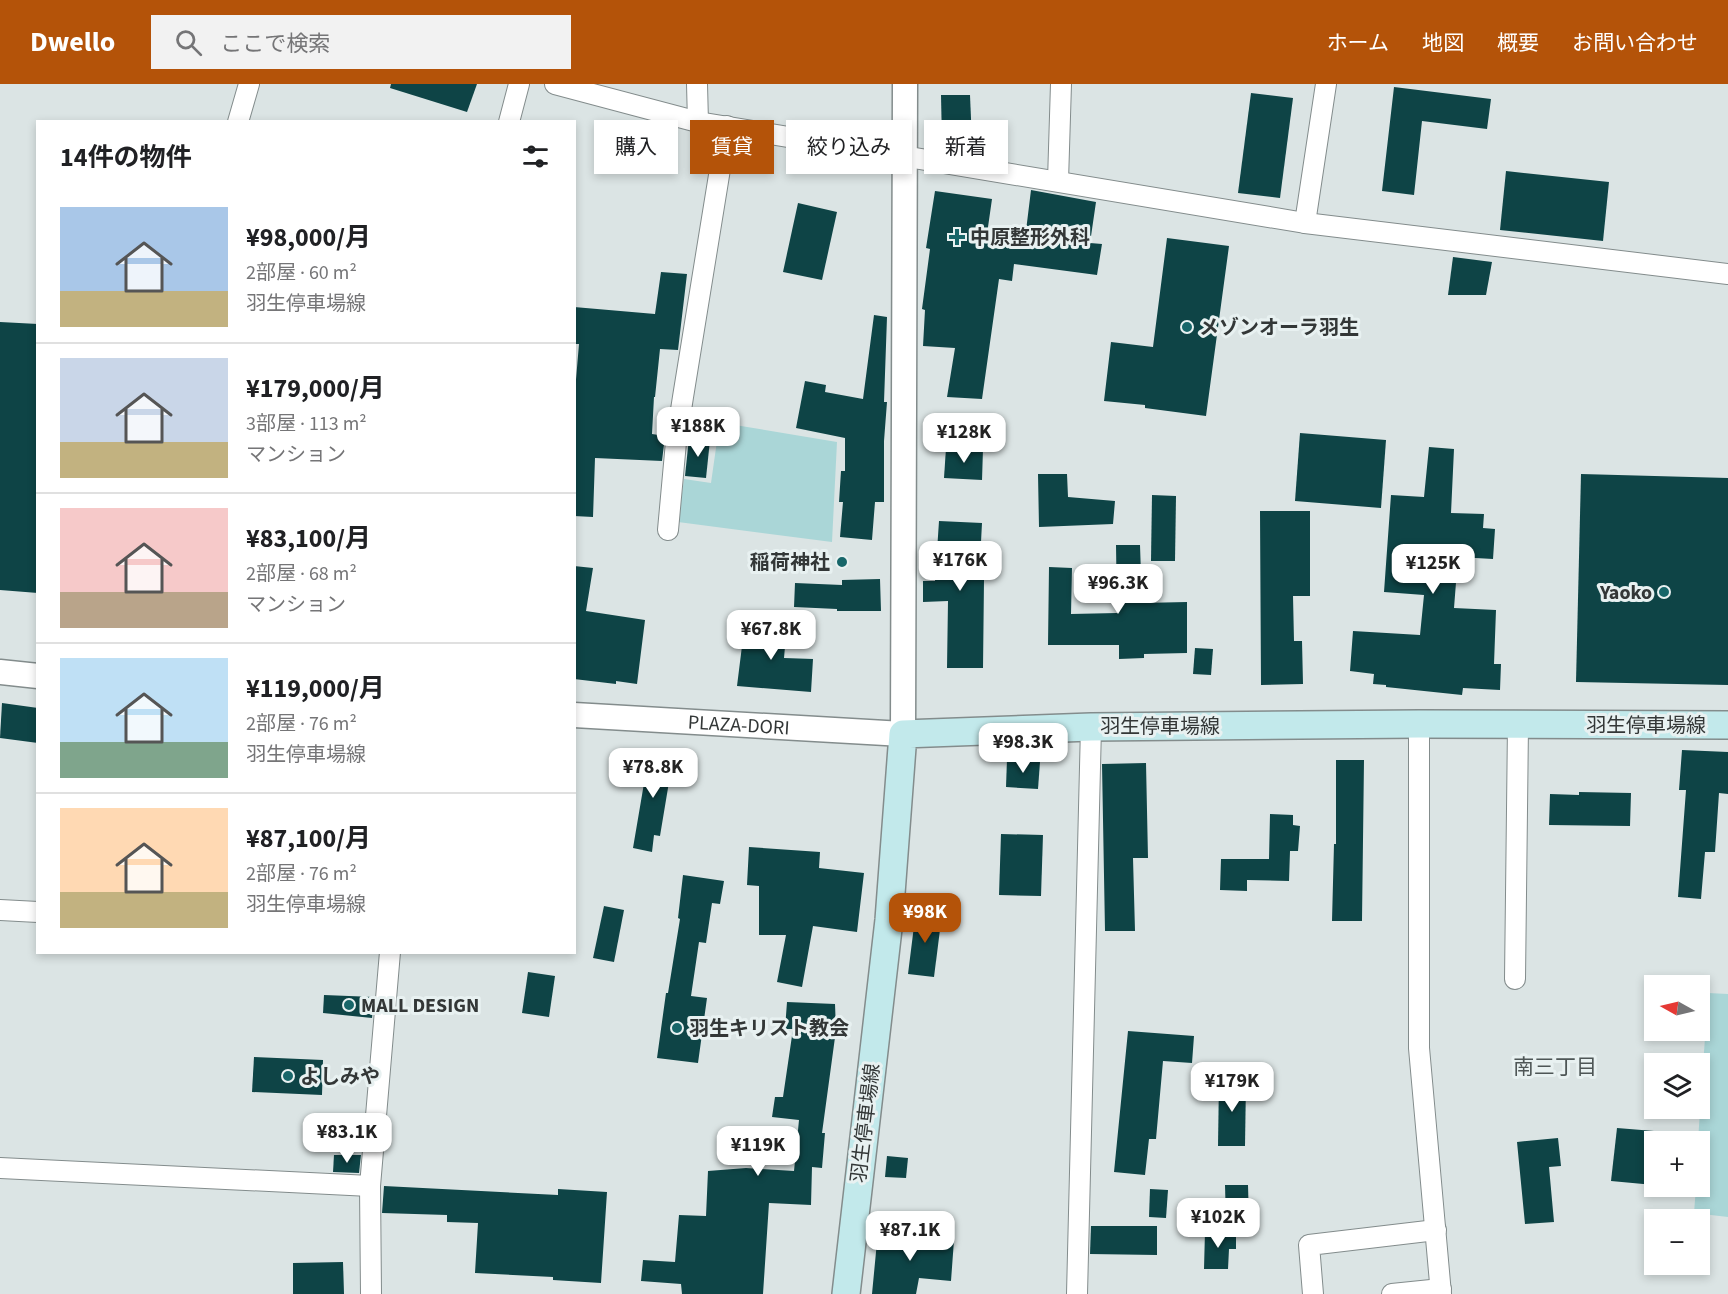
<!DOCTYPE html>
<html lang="ja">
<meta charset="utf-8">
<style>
body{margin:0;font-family:"Source Sans 3","Noto Sans JP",sans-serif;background:#f2f2f2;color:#202124;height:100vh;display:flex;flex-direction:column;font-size:22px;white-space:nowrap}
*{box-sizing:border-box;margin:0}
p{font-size:20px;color:#757577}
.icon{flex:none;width:33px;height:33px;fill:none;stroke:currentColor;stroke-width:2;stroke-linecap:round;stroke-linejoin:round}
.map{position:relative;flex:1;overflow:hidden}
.details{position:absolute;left:36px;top:36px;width:540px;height:834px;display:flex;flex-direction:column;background:#fff;border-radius:0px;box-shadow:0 3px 9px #0003}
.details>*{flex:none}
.top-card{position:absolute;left:594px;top:36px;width:570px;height:54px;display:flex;gap:12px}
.needle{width:39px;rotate:278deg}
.buttons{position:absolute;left:1644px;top:891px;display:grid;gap:12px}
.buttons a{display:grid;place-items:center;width:66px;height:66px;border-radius:0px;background:#fff;box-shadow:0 3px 9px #0003;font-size:30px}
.price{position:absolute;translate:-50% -51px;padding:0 14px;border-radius:12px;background:#fff;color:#222;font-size:20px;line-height:39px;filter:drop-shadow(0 2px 3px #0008)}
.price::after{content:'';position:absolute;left:50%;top:36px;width:18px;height:14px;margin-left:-9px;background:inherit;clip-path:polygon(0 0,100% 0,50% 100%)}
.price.active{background:#b45309;color:#fff}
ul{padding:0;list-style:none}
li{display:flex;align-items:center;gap:18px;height:150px;padding:0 24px}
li+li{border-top:2px solid #e0e0e0}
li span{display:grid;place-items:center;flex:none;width:168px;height:120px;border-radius:0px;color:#555}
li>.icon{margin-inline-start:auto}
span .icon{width:72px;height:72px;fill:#fffc;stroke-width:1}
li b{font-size:26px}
h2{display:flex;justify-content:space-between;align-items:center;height:72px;padding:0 24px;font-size:26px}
.chip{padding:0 21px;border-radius:0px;background:#fff;box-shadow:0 3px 9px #0003;font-size:21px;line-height:54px}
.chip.active{background:#b45309;color:#fff}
header{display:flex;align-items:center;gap:36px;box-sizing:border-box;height:84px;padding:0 30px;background:#b45309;color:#fff}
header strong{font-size:28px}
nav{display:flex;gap:33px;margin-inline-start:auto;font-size:21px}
.search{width:420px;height:54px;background:#f2f2f2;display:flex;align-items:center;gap:15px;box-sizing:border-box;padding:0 21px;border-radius:0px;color:#757577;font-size:22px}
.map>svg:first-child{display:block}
.green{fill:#aad6d7}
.building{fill:#0e4446}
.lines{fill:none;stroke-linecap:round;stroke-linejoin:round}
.minor-casing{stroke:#838c8c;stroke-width:22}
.tertiary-casing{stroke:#838c8c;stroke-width:27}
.secondary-casing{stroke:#838c8c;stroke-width:30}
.minor{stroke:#fff;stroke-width:20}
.tertiary{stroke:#fff;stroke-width:24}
.secondary{stroke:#c2e9eb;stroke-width:27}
.poi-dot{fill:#176669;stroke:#e8f1f1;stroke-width:2}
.labels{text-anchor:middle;stroke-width:6;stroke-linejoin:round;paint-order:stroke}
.poi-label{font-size:20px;font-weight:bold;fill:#333737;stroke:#e8f1f1;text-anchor:start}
.street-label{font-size:20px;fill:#333737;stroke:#e8f1f1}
.neighbourhood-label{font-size:21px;fill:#4e5656;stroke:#e8f1f1}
</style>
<header>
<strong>Dwello</strong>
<div class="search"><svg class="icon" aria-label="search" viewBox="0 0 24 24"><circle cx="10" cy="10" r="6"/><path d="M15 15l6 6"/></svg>ここで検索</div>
<nav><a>ホーム</a><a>地図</a><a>概要</a><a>お問い合わせ</a></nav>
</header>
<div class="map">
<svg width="1728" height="1210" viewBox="0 0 1728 1210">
<rect width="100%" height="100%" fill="#dbe4e4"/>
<!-- green -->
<g class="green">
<path d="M735,341l102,17 -5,100 -154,-20 6,-43 27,4 7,-49 14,1z"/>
<path d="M1708,909l20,1v223l-34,-4 2,-26 4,-1 -2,-45z"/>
</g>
<!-- building -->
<g class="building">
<path d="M391,0h86l-10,28 -77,-24z"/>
<path d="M1394,3l97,12 -4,30 -65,-8 -8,74 -32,-4z"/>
<path d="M1251,9l42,5 -13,100 -42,-5z"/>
<path d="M941,11h29l2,47h-30z"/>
<path d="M1506,87l103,11 -6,59 -103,-11z"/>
<path d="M1031,106l65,12 -6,41 12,1 -5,31 -83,-11 -2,17 -13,-2 -17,120 -35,-2 8,-49 -32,-2 2,-36 -3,-1 8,-60 -4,-1 9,-57 57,8 -6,42 38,6z"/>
<path d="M798,119l39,9 -15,68 -39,-8z"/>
<path d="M1167,154l62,8 -23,170 -61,-8v-3l-41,-4 7,-59 42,5z"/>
<path d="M1453,173l39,5 -6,33h-38z"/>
<path d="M661,188l26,2 -9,76 -18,-1 -5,48h-1l-2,37 13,2 -3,25 -67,-3 -2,59 -19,-1v-113l5,-59h-5v-37l81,7z"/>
<path d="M874,231l13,2 -3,85h3l-3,39v61h-9l-3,38 -32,-3 3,-35h-4l2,-31h4v-33l-49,-10 9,-47 21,4 -1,7 38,7z"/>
<path d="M0,238l38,2v269l-38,-3z"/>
<path d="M1300,349l86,7 -5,68 -86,-7z"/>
<path d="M689,354l21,2 -4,38 -21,-2z"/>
<path d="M1429,363l25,2 -3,64 33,1 -1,14 12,1 -2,30 -35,-2 -4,51 42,2 -2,54h7l-1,26 -37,-2 -1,7 -76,-8v-2l-13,-1 1,-10 -24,-3 3,-40 67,4 4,-40 -40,-3 7,-97 33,2z"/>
<path d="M946,364l37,1 -1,31 -38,-2z"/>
<path d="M1038,390h29l1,23 47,4 -2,23 -74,3z"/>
<path d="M1581,390l147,4v207l-152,-3z"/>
<path d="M1152,411l24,1 -1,65h-24z"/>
<path d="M1260,427h50v85h-17l1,45h8l1,43 -42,1z"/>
<path d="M939,437l43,2 -3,57h5l-1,88h-36l1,-67 -25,1v-21h12z"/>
<path d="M1116,461h24l2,58 45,-1v51l-43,1v4l-25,1v-14h-71l1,-78 23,1 -1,46 46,-1z"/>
<path d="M574,482l19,2 -7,43 59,9 -8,64 -21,-3v3l-42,-5z"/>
<path d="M880,495l1,32h-44v-2l-43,-2 1,-24 47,2v-5z"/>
<path d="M745,538l20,2 1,-2 21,2 -3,34 29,1 -2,33 -74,-6z"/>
<path d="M1195,564l18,1 -2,26 -18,-1z"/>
<path d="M2,619l36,5v35l-38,-5z"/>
<path d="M650,664l24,4 -14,84 -6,-1 -2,17 -19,-4z"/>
<path d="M1682,666l46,2v42l-9,-1 -4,59h-10l-4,47 -23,-2 8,-107h-7z"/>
<path d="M1007,675l33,3 -2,27 -32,-2z"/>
<path d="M1336,676h28l-2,161h-30l2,-77h2z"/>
<path d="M1146,679l2,95h-15l2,73h-30l-3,-167z"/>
<path d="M1579,708l52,1 -1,33 -81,-1 1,-31 29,1z"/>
<path d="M1270,730l23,1v10l7,1 -2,25h-8l-1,30 -42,-1v11l-27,-1 1,-31h48z"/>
<path d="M1001,750l42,1 -2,61 -42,-1z"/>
<path d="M749,763l71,5 -1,16 45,5 -7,59 -44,-6 -11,61 -25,-5 9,-47h-27v-49l-12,-1z"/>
<path d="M683,791l41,6 -4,23 -8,-1 -6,40 -7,-1 -8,54 16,2 -9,65 -41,-5 9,-65h2l12,-74 -2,-1z"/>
<path d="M604,822l20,4 -10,52 -21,-4z"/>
<path d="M916,826l26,4 -8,63 -26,-3z"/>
<path d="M528,888l27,4 -6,41 -27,-4z"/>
<path d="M324,911l50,2 -2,21 -49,-5z"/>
<path d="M787,918l48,2 1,26 -14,103h3l-3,35 -10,-1 -1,38 -42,-2 -6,91h-81l-1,-10 -40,-3 2,-21 32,2 4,-47 27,1 2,-45 38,-3 48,3 5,-51 -27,-3 3,-20h8l10,-68h-8z"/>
<path d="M1128,947l66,5 -2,27 -29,-2 -7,78h-7l-4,36 -31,-3z"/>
<path d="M254,973l69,3 -1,35 -70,-3z"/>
<path d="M1219,996l27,1 -1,65h-27z"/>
<path d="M1617,1044l37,3v54l-43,-4z"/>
<path d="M1558,1054l3,28 -12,1 5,55 -29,2 -8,-82z"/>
<path d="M334,1071h27l-2,18 -26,-1z"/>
<path d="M887,1072l21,2 -2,20 -21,-1z"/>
<path d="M1225,1101h23l1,36 -23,1z"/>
<path d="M384,1102l174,9v-6l49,3 -6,91 -48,-3v-3l-78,-4 3,-50 -31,-1v-7l-65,-2z"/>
<path d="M1150,1105l18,1 -2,28 -17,-1z"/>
<path d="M1091,1142h66v29l-67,-1z"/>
<path d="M878,1147l54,5v2l22,2 -3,41 -32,-3 -3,16h-44z"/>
<path d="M1205,1147l31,1v17h-7l-1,20h-24z"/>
<path d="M343,1178l1,32h-51v-31z"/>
</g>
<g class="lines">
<defs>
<g id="minor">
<path d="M555,0l143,38 607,101 423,51"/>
<path d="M697,0l1,38"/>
<path d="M238,38l11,-38"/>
<path d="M509,38l10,-38"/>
<path d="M1058,97l3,-97"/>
<path d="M1305,139l21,-139"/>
<path d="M668,446l8,-88 7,-45 44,-271"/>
<path d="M1419,640v324l22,246"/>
<path d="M0,826l38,2"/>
<path d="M1515,895l3,-254"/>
<path d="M0,1084l370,18"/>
<path d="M371,1210l-1,-108 20,-234"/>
<path d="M1077,1210l14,-567"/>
<path d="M1313,1210l-4,-49 127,-15"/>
<path d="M1392,1210l49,-5"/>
</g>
<g id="tertiary">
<path d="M0,588l38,4"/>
<path id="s1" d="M574,631l329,19 2,-650"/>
</g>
<path id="secondary" d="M846,1210l43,-374 14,-186 188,-7 328,-3 309,1"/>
</defs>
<!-- minor casing -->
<use href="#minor" class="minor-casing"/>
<!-- tertiary casing -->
<use href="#tertiary" class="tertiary-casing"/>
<!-- secondary casing -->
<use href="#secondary" class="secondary-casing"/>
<!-- minor -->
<use href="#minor" class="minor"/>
<!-- tertiary -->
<use href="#tertiary" class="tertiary"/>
<!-- secondary -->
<use href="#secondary" class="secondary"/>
</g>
<!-- markers -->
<g class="poi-dot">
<path d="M954 144h6v6h6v6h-6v6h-6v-6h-6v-6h6z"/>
<circle cx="1187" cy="243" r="6"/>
<circle cx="842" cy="478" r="6"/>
<circle cx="1664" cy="508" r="6"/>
<circle cx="349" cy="921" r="6"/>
<circle cx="677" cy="944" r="6"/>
<circle cx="288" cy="992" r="6"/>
</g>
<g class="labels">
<!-- poi labels -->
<g class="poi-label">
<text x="970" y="160">中原整形外科</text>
<text x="1199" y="250">メゾンオーラ羽生</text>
<text x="830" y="485" text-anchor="end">稲荷神社</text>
<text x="1652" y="515" text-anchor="end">Yaoko</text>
<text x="361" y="928">MALL DESIGN</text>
<text x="689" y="951">羽生キリスト教会</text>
<text x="300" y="999">よしみや</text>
</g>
<!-- street labels -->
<g class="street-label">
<text dy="7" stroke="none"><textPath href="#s1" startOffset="165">PLAZA-DORI</textPath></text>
<text x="1646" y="648">羽生停車場線</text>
<text x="1160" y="649">羽生停車場線</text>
<text transform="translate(865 1039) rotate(-83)" y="7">羽生停車場線</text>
</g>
<!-- neighbourhood labels -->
<g class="neighbourhood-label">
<text x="1555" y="990">南三丁目</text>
</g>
</g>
</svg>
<div class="buttons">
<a><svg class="needle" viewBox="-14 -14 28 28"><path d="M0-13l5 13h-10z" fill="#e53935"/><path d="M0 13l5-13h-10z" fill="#757577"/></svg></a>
<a><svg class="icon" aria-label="layers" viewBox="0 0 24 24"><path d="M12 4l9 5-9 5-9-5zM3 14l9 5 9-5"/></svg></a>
<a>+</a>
<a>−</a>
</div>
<b class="price" style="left:698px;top:374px">¥188K</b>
<b class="price" style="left:964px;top:380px">¥128K</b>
<b class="price" style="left:960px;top:508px">¥176K</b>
<b class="price" style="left:1433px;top:511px">¥125K</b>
<b class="price" style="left:1118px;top:531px">¥96.3K</b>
<b class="price" style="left:771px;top:577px">¥67.8K</b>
<b class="price" style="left:1023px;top:690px">¥98.3K</b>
<b class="price" style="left:653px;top:715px">¥78.8K</b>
<b class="price active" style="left:925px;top:860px">¥98K</b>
<b class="price" style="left:1232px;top:1029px">¥179K</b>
<b class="price" style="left:347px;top:1080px">¥83.1K</b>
<b class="price" style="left:758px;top:1093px">¥119K</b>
<b class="price" style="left:1218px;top:1165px">¥102K</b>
<b class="price" style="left:910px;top:1178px">¥87.1K</b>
<div class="top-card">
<a class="chip">購入</a>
<a class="chip active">賃貸</a>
<a class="chip">絞り込み</a>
<a class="chip">新着</a>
</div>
<section class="details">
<h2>14件の物件<svg class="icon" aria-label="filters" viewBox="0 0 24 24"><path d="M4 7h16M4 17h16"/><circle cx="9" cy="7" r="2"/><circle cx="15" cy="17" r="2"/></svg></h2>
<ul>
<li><span style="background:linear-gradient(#a9c7e8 70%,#c2b280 0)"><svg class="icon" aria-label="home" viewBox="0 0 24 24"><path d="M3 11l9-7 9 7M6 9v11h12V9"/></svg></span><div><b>¥98,000/月</b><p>2部屋 · 60 m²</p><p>羽生停車場線</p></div></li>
<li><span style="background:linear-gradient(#c9d6e8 70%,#c2b280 0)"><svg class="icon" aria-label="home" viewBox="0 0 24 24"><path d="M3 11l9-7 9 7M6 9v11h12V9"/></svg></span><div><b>¥179,000/月</b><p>3部屋 · 113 m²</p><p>マンション</p></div></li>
<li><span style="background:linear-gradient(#f6c9c9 70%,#b9a48a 0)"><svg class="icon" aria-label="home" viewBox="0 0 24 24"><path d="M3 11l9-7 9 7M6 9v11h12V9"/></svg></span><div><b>¥83,100/月</b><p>2部屋 · 68 m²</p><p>マンション</p></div></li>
<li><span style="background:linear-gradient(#bfe0f5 70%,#7fa58c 0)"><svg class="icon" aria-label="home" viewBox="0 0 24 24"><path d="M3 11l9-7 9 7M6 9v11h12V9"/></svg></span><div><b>¥119,000/月</b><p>2部屋 · 76 m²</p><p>羽生停車場線</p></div></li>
<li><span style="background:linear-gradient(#ffd9b3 70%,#c2b280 0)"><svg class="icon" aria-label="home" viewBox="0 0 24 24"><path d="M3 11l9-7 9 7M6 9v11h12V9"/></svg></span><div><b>¥87,100/月</b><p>2部屋 · 76 m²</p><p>羽生停車場線</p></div></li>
</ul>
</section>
</div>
